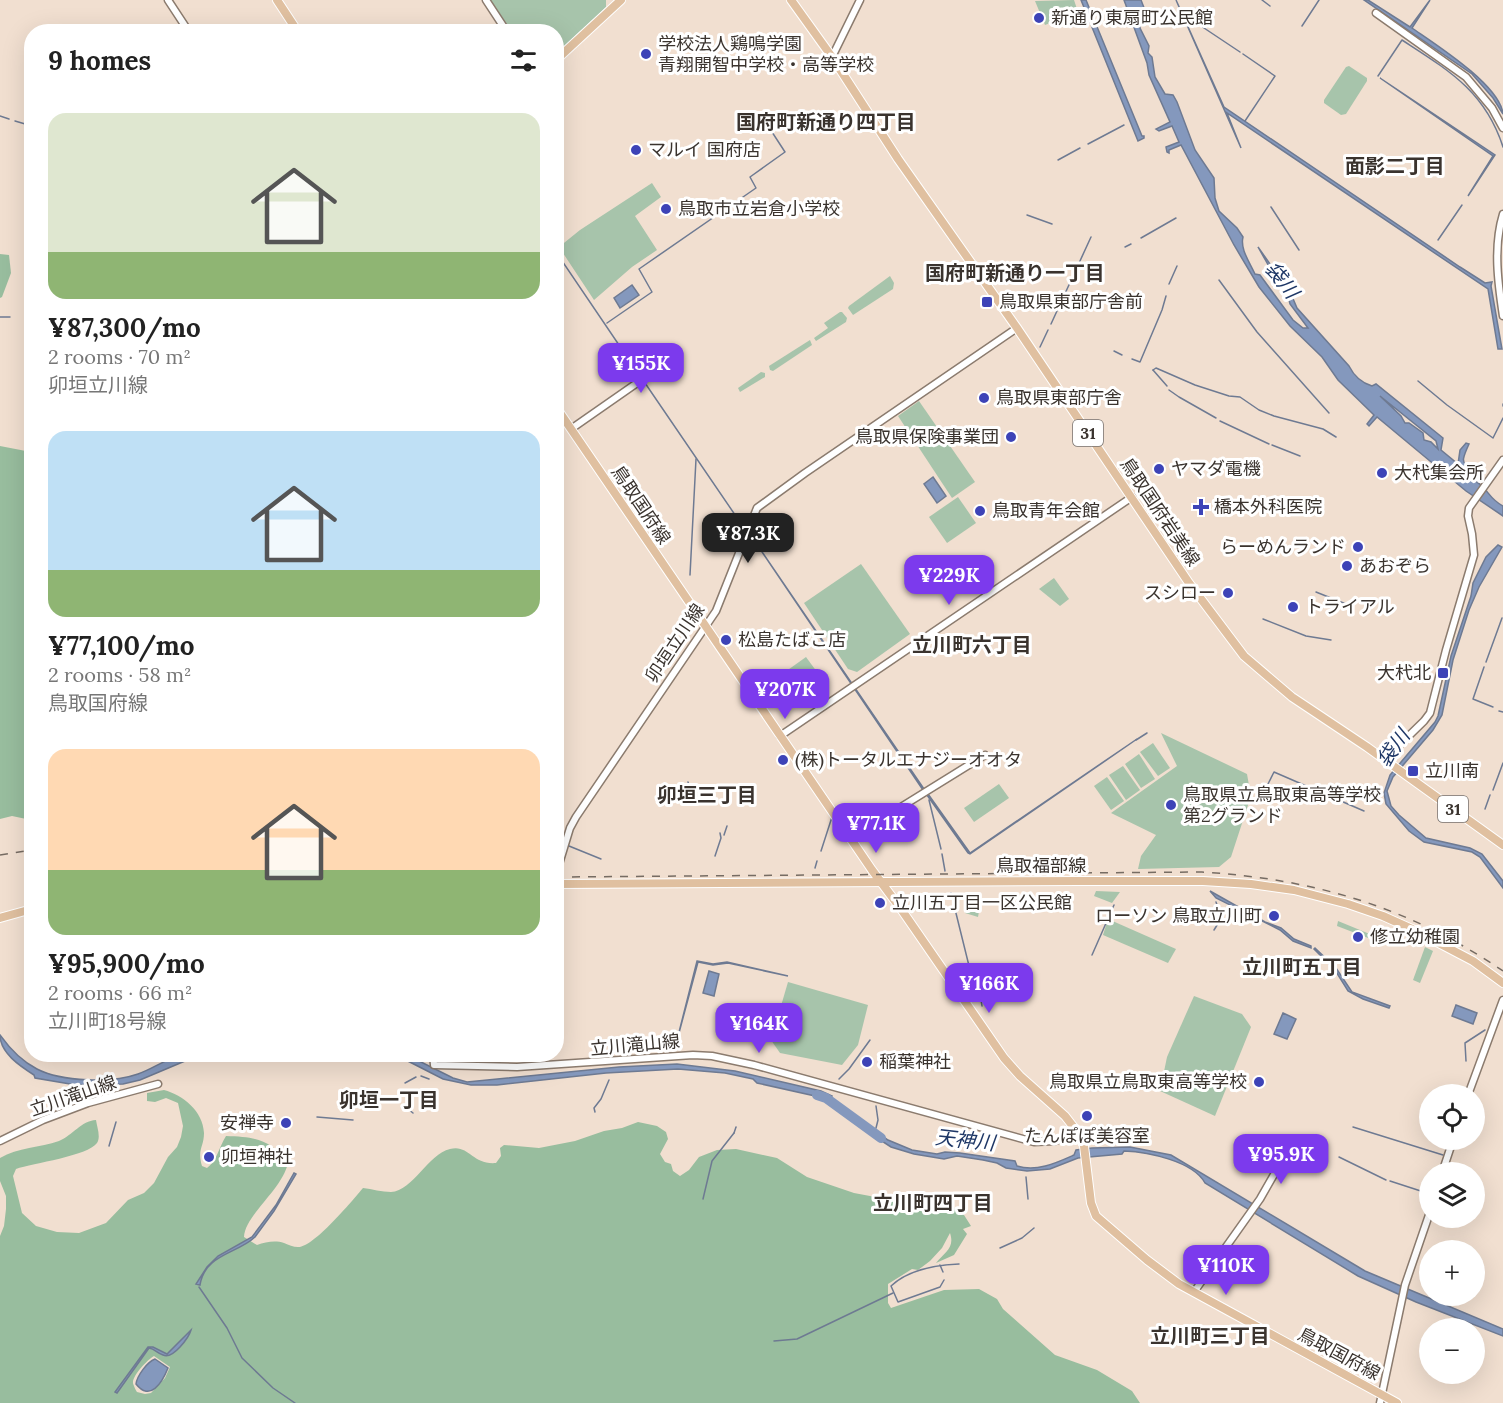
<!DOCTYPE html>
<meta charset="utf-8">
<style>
body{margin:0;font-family:Lora,"Noto Sans JP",serif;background:#f6f6f6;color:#222;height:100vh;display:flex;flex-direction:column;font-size:22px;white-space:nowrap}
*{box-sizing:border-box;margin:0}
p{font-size:20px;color:#767676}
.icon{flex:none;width:33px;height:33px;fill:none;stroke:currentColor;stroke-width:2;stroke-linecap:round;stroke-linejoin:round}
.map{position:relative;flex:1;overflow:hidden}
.details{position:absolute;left:24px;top:24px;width:540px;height:1038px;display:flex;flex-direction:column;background:#fff;border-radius:24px;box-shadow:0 6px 24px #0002}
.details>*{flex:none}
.tools{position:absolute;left:1419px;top:1084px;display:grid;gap:12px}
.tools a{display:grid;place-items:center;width:66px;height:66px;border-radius:50%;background:#fff;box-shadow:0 6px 24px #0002;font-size:30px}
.price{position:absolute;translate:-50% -51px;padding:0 14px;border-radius:12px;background:#7c3aed;color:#fff;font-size:20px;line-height:39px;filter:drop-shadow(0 2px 3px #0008)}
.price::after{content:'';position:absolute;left:50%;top:36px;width:18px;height:14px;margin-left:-9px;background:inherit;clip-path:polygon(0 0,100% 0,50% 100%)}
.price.current{background:#222;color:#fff}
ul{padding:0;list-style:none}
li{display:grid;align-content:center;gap:12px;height:318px;padding:0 24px}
li span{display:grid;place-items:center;height:186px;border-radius:18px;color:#555}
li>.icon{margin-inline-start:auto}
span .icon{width:108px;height:108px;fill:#fffc;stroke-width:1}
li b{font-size:26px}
h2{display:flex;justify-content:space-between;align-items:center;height:72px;padding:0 24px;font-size:26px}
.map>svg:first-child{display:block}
.green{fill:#a7c4ab}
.forest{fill:#98bd9e;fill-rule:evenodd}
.water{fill:#8498bd;stroke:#6e7a92;stroke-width:1.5;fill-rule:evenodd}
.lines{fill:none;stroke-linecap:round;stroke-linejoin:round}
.stream{stroke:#6e7a92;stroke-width:1.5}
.river{stroke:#8498bd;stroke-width:10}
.minor-casing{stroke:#8b7b6e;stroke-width:9}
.major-casing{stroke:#fff;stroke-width:10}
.minor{stroke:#fff;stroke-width:6}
.major{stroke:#e0c0a0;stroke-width:8}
.rail{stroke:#766c63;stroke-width:1.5;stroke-dasharray:8 8;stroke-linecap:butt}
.poi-dot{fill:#3d43b7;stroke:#fff;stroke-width:2}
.labels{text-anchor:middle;stroke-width:6;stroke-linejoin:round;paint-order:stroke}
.shield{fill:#fff;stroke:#75706d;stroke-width:1.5}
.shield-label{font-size:16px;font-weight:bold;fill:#3a332e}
.poi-label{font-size:18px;fill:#3a332e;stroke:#fff;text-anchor:start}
.street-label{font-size:18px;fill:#3a332e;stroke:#fff}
.neighbourhood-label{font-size:20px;font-weight:bold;fill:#3a332e;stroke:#fff}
.water-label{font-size:20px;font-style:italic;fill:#1e3766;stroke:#fff}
</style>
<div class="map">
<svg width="1503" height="1403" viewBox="0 0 1503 1403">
<rect width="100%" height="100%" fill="#f1dfd0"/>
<!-- green -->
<g class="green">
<path d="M490,0h116v7l-49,46 -1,-21 -44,-1z"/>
<path d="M1074,0l4,12 -33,13 -10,-24z"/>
<path d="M1349,66l18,12v3l-21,33 -5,1 -17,-12v-3l22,-33z"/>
<path d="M652,183l9,14 -26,19 22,34 -25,17 -38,33 -35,-53 21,-17z"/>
<path d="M890,276l4,7 -1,6 -40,26 -5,-7 1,-2z"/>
<path d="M840,312h2l5,6 -1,4 -30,19 -2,-3 14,-10 -4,-5z"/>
<path d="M810,340l2,5 -39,26 -3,-1 -1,-4z"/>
<path d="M761,372l4,1v4l-25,15 -2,-4z"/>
<path d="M919,401l56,81 -23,16 -54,-82z"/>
<path d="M958,497l18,26 -29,20 -18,-26z"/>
<path d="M861,564l49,70 -53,38 -9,-3 -44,-66z"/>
<path d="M1054,578l15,21 -9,7 -21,-17z"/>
<path d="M806,657l11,15 -2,4 -18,13 -12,-17z"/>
<path d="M1161,733l86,41 3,17 -1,11 -18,55 -12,10 -81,2 3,-13 15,-21 -45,-22 66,-47z"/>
<path d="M1153,743l17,25 -12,8 -18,-24z"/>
<path d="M1139,754l16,25 -14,9 -16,-24z"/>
<path d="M1123,766l17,24 -14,10 -17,-25z"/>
<path d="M1107,777l17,24 -13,9 -17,-24z"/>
<path d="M999,784l10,14 -35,24 -10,-14z"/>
<path d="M1096,891l24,1 -8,11 -18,-7z"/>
<path d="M970,896l11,4 -3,17 -13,-4z"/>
<path d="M1108,919l68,30 -8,14 -65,-28z"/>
<path d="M1338,921l39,16 -1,4 -39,-15z"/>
<path d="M1425,947l8,4 -13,32 -7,-3z"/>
<path d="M788,982l80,23 -10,40 -16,20 -62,-12 -9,-13z"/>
<path d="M1194,996l48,18 9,13 -36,89 -55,-25 7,-34z"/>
</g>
<!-- forest -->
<g class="forest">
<path d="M0,254l9,1 2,18 -9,24 -2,1z"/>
<path d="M0,446l31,6v368l-19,-4 -12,3z"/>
<path d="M164,1090c19,5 39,21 40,43 0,14 -7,16 -2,33l5,2c10,-7 12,-21 19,-32 29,1 44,3 62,27 -6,27 -43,52 -44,74l13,8c9,-3 18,-5 27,-2 5,2 9,4 14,4 15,1 54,-46 65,-59 9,1 19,4 28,4 22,-1 37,-38 59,-43 19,-5 22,16 46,14l5,-7 -1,-8 4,-3 35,3 36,-7 29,-10 18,-3 16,-6 19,4 9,6 2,7 -8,15 5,8 6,2 2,7 7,5 9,-6 10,-13 18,-7 19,-1 41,9 30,19 47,16 32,6 49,-4 29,20 7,11 -8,3 4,5 -13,21 -18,8c9,-11 19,-15 14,-30l-8,15 -12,13 -12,9 -6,-1 -24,15v19l3,5 53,-18 35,-1 18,10 6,10 52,46 42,15 35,21 8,12h-1140v-167l4,-10 2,-17v-13l-6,-15v-23c18,-11 40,-10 59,-17 14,-6 22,-20 37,-21 1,7 5,17 1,23 -9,13 -64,20 -81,26l-3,7 9,37 14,13 21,6 22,1 27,-10 22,-23 16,-7 10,-10 14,-26 9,-10 4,-10 2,-11 -5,-23 -12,-5 -11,4 -8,-1v-8zM154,1356l16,11 -5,11 -14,15 -6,1 -8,-2c-1,-1 -4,-8 -4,-9 -1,-7 15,-24 21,-27z"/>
</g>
<!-- water -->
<g class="water">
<path d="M1081,0h5l56,136h2v2l-6,3z"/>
<path d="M1124,0h17l7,18 -1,1 -4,-5h-3v14l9,18 -1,7 4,4 3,20 10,17 8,1 4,7 18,48 19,28 1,20 4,13 18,17 6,9c-3,12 6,24 12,37l5,1 33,45 10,8h5l-18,-24 -4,-16 -16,-20 -12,-21 22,31 8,9 9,21 52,58c5,10 13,17 23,20l4,-2 67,54 -2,12 17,14 2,-14 6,-7 3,1c-11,24 -3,14 1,34 19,9 17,20 33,28v10l-37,-25 -89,-74 -8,9 -2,-2 7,-9 -36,-35 -16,-23 -32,-31 -31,-39 -25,-42 -53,-100 -12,5v3l-2,-1 -1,-5 13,-5 -7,-16 -13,5 -3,-2 14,-7 -21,-47 -2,-12zM1380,396l56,45 2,8 -7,-7 -7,-2 -1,-7 -14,-10h-4l-4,-7z"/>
<path d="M1176,0l48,107 236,160 25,16 7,-1 -1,4 11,63h-4l-10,-60 -261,-176 14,35z"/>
<path d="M1364,0h4l42,27 20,-27 -18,28c23,16 88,57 91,86l-10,-16 -21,-24z"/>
<path d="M1380,78l115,77 -27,41 25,-40z"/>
<path d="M632,285l7,10 -19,13 -6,-10z"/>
<path d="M933,477l13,19 -9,7 -13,-19z"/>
<path d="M754,540l170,249 -1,1z"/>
<path d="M1498,545l4,2 -23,40 -10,23 -16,50 -11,55 -9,15 -40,47 -6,14 4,15 8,9 27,23 44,10 12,6 21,27v7l-23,-31 -8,-5 -48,-10 -15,-11 -23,-27 -2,-11 6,-18 45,-53 3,-6 13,-60 20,-60 2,-13 13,-26z"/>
<path d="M1137,739l-167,115 -2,-1 -41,-58 1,-1 42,59z"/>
<path d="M1210,891l55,31 16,6 13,11 17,7v2l-18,-7 -13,-11 -64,-32z"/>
<path d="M1315,948l21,20 16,24 38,14 -1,2 -26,-9 -15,-8 -13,-21 -21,-21z"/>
<path d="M697,961l16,3 14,-2 61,14 -60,-13 -15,2 -15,-3 -22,82z"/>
<path d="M709,971l10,3 -5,22 -11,-3z"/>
<path d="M1456,1005l21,8 -4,11 -21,-8z"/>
<path d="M1283,1013l13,6 -9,20 -13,-5z"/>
<path d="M0,1035c10,14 21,26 37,34 25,13 76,14 101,5 15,-5 32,-18 48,-20 7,0 15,0 23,1l-24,6 -45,19 -17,4 -47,1 -41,-7 -1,-3c-14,-9 -34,-22 -34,-40z"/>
<path d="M396,1055h15v2l42,21 14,4 152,-15 58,-3 58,7 86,20 11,5 -5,6 -12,-6 -58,-13 -4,-4 -28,-6 -47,-4 -72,4 -109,12h-26l-28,-6z"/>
<path d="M873,1129l15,11 24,10 25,4 8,-2 15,1 55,8 2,5c20,6 39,-3 57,-11l2,-5 16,-2 38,-1 41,8 194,116 138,58v7l-87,-34 -58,-26 -153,-93c-12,-22 -57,-31 -81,-32l-2,3 -44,4 -28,11 -23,2 -21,-3 -9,-5 -14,-3 -26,-4 -13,3 -30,-5 -23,-7 -23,-15z"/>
<path d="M294,1173l2,1 -22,37 -19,26c-18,17 -50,17 -55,48l-4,-1 11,-17 11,-11 34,-19 24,-32z"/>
<path d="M191,1330c-2,7 -18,30 -28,25 -6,-2 -8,-6 -14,-7l-32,45 -2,-1 33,-45h5l14,7z"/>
<path d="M155,1359l13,9c-6,15 -18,34 -32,16 1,-8 11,-22 19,-25z"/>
</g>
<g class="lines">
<!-- stream -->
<g class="stream">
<path d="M1262,0l8,6"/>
<path d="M1186,16l54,36"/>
<path d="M1302,26l17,-26"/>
<path d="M1243,54l32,22 -30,45"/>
<path d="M1378,76l24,-36c46,30 83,51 101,107"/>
<path d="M0,116l9,3"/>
<path d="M15,121l17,5"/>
<path d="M1088,144l36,-19"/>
<path d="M1058,160l22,-12"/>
<path d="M1271,207l28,43"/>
<path d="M1027,215l25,9"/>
<path d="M1141,238l35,-20"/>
<path d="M1438,240l24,-35"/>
<path d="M1125,247l6,-3"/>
<path d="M556,252l84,124"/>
<path d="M1219,280l38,52 72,81"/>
<path d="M1169,284l8,-18"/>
<path d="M0,317h10"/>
<path d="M607,323l45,-31 -13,-23 117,-81 -6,-11 35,-25 -24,-37 -3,1 -1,-2"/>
<path d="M1051,324l40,-87"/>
<path d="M1040,347l8,-17"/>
<path d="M1114,351l8,4"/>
<path d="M1132,359l8,3 22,-52 4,-14"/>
<path d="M1153,370l3,-2 39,17 34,11 11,1 19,13 15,6 49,13 13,8"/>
<path d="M1153,370l14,16"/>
<path d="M1418,381l29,24 46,33 10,-20"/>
<path d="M645,383l99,145"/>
<path d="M1169,390l10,7 37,21"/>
<path d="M1503,404v2"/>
<path d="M1220,421l49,23"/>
<path d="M1272,445l28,11"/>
<path d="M690,575l6,-116"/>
<path d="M1316,592l30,12"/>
<path d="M1263,619l43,17 25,4"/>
<path d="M1486,662l16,-44"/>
<path d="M1484,667l-11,32 20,8"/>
<path d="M1499,711l4,1"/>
<path d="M1136,740l11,-7"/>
<path d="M688,782l4,13"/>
<path d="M1268,784l6,-12 90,39"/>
<path d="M1493,790l10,-27"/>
<path d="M929,800l12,49"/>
<path d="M1485,809l5,-14"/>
<path d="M724,835l3,-9"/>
<path d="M556,841l6,2"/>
<path d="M569,846l32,13"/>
<path d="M821,851l11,-34"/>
<path d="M942,854l3,17"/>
<path d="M715,856l6,-18 -1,-5"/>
<path d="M815,868l2,-7"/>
<path d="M951,893l22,89 7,12 2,12"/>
<path d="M1216,902l6,17"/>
<path d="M1214,930l5,-8"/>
<path d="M1092,955l22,-50"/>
<path d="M1466,1061l-1,-18 20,-13"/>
<path d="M421,1076l8,3"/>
<path d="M839,1079l10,-10 21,-29"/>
<path d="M405,1083l11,-6"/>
<path d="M403,1105l10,8"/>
<path d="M595,1112l-1,-4 7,-9 8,-19"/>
<path d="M317,1117l36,3"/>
<path d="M1353,1127l90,28"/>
<path d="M876,1128l2,-8 -2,-14"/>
<path d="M734,1133l2,-6"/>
<path d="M109,1146l7,-24"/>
<path d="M1339,1157l47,23"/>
<path d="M1026,1177l2,22"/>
<path d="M1390,1181l40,13"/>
<path d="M703,1199l9,-38 22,-28"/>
<path d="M1000,1248l22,-10 12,-10"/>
<path d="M940,1265l3,7"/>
<path d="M944,1280l-4,7 -42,15 -7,-16c18,-17 45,-21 68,-22"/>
<path d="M199,1287l28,41 15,30 31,30 22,15"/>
<path d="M774,1341l23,-2 96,-46"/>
</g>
<!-- river -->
<path class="river" d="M817,1095l9,3 55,40"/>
<defs>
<g id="minor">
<path d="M168,0l21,32"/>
<path d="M486,0l21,32"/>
<path d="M1376,13l90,64 26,31 11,20"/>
<path d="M832,57l28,-57"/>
<path d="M1503,214c-10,33 -5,69 0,102"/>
<path d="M571,429l76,-53"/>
<path d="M780,736l352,-239"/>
<path d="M1385,759l39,-38 6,-8 16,-63 28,-95 -2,-21 -4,-18 1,-8 34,-48"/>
<path d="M851,838l134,-83"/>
<path d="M556,874l14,-46 6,-11 140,-206 41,-103 48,-35 212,-145"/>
<path d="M433,1054l1,11 83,2 176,-12 19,1 42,9 280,77 21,-1 24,-7"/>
<path d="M1468,1095l35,-95"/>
<path d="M0,1141l43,-21 45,-17 70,-19"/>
<path d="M1442,1173l11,-33"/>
<path d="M1194,1292l66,-93 24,-42"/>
<path d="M1380,1403l25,-118 25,-73"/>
</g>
<g id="major">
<path d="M277,0l21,32"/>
<path d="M791,0l41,57 66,102 119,169 172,255 55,73 48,41 75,50 136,98"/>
<path d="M556,60l65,-60"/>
<path d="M556,407l316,463 29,39 103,149 16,18 45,40 14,18 5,12 7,57 5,13 51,44 32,24 218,119"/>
<path d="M556,884l523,-3h124l48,3 43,6 54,14 35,12 29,13 61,32 30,22"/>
<path d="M0,918l32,-9"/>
</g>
</defs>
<!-- minor casing -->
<use href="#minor" class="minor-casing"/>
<!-- major casing -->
<use href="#major" class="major-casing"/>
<!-- minor -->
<use href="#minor" class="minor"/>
<!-- major -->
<use href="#major" class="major"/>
<!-- rail -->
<g class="rail">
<path d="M0,855l32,-5"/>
<path d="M556,877l646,-5c113,7 207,35 301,99"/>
</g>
</g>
<!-- markers -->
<g class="poi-dot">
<circle cx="1039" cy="18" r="6"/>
<circle cx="646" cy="54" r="6"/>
<circle cx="636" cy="150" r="6"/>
<circle cx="666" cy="209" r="6"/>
<rect x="981" y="296" width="12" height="12" rx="3"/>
<circle cx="984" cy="398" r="6"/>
<circle cx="1011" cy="437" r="6"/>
<circle cx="1159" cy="469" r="6"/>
<circle cx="1382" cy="473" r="6"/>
<path d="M1198 498h6v6h6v6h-6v6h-6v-6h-6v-6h6z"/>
<circle cx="980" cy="511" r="6"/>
<circle cx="1358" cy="547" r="6"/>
<circle cx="1347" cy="566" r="6"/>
<circle cx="1228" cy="593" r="6"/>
<circle cx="1293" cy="607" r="6"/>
<circle cx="726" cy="640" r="6"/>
<rect x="1437" y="667" width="12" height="12" rx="3"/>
<circle cx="783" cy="760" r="6"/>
<rect x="1407" y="765" width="12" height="12" rx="3"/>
<circle cx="1171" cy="805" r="6"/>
<circle cx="880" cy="903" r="6"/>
<circle cx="1274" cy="916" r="6"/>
<circle cx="1358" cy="937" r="6"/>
<circle cx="867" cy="1062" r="6"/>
<circle cx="1259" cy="1082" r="6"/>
<circle cx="1087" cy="1116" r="6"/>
<circle cx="286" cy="1123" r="6"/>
<circle cx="209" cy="1157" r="6"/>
</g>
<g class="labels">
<!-- shield labels -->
<g class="shield">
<rect x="1073" y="420" width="30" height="26" rx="4.5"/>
<rect x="1438" y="796" width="30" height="26" rx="4.5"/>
</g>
<g class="shield-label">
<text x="1088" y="439">31</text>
<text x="1453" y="815">31</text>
</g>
<!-- poi labels -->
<g class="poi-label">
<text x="1051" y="24">新通り東扇町公民館</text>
<text x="658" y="50">学校法人鶏鳴学園<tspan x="658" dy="21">青翔開智中学校・高等学校</tspan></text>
<text x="648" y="156">マルイ 国府店</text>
<text x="678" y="215">鳥取市立岩倉小学校</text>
<text x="999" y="308">鳥取県東部庁舎前</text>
<text x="996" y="404">鳥取県東部庁舎</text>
<text x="999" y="443" text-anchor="end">鳥取県保険事業団</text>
<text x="1171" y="475">ヤマダ電機</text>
<text x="1394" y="479">大杙集会所</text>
<text x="1214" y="513">橋本外科医院</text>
<text x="992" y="517">鳥取青年会館</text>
<text x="1346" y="553" text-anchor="end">らーめんランド</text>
<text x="1359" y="572">あおぞら</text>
<text x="1216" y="599" text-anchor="end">スシロー</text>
<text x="1305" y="613">トライアル</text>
<text x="738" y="646">松島たばこ店</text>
<text x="1431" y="679" text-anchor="end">大杙北</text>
<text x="795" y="766">(株)トータルエナジーオオタ</text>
<text x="1425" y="777">立川南</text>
<text x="1183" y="801">鳥取県立鳥取東高等学校<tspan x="1183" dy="21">第2グランド</tspan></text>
<text x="892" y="909">立川五丁目一区公民館</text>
<text x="1262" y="922" text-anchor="end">ローソン 鳥取立川町</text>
<text x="1370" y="943">修立幼稚園</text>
<text x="879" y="1068">稲葉神社</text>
<text x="1247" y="1088" text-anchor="end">鳥取県立鳥取東高等学校</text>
<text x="274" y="1129" text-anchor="end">安禅寺</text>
<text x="1087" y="1142" text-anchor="middle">たんぽぽ美容室</text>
<text x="221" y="1163">卯垣神社</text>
</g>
<!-- street labels -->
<g class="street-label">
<text transform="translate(641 505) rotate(56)" y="6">鳥取国府線</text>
<text transform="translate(1160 512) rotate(56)" y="6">鳥取国府岩美線</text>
<text transform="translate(675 643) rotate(-56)" y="6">卯垣立川線</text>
<text x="1041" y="872">鳥取福部線</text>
<text transform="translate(635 1045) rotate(-5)" y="6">立川滝山線</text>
<text transform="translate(73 1096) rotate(-19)" y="6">立川滝山線</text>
<text transform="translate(1339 1354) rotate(28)" y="6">鳥取国府線</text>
</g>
<!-- neighbourhood labels -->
<g class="neighbourhood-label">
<text x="826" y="129">国府町新通り四丁目</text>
<text x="1395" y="173">面影二丁目</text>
<text x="1015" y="280">国府町新通り一丁目</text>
<text x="972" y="652">立川町六丁目</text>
<text x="707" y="802">卯垣三丁目</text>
<text x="1302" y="974">立川町五丁目</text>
<text x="389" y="1107">卯垣一丁目</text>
<text x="933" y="1210">立川町四丁目</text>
<text x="1210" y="1343">立川町三丁目</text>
</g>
<!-- water labels -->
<g class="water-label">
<text transform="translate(1282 280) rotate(52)" y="7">袋川</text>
<text transform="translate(1393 748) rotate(-54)" y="7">袋川</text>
<text transform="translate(965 1140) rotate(6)" y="7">天神川</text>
</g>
</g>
</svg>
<div class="tools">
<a><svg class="icon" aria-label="locate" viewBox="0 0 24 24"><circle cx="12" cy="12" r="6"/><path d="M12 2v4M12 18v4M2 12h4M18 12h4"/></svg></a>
<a><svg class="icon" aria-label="layers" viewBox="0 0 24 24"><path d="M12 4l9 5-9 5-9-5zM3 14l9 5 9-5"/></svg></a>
<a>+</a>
<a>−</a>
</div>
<b class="price" style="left:641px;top:394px">¥155K</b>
<b class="price current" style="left:748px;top:564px">¥87.3K</b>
<b class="price" style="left:949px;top:606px">¥229K</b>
<b class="price" style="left:785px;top:720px">¥207K</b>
<b class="price" style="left:876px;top:854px">¥77.1K</b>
<b class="price" style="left:989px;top:1014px">¥166K</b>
<b class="price" style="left:759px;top:1054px">¥164K</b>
<b class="price" style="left:1281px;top:1185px">¥95.9K</b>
<b class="price" style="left:1226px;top:1296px">¥110K</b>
<section class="details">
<h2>9 homes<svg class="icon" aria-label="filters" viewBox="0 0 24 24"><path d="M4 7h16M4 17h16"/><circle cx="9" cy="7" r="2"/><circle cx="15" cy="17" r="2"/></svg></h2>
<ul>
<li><span style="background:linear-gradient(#dfe7d0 75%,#8fb573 0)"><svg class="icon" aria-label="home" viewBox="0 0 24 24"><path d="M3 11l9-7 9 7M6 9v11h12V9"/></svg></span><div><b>¥87,300/mo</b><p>2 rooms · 70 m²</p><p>卯垣立川線</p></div></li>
<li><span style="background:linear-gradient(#bfe0f5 75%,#8fb573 0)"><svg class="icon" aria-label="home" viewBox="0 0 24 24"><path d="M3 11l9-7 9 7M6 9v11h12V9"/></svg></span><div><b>¥77,100/mo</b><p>2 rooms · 58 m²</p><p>鳥取国府線</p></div></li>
<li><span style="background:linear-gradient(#ffd9b3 65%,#8fb573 0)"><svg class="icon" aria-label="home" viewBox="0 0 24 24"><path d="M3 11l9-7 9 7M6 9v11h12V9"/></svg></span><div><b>¥95,900/mo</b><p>2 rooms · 66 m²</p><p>立川町18号線</p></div></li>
</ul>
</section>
</div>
